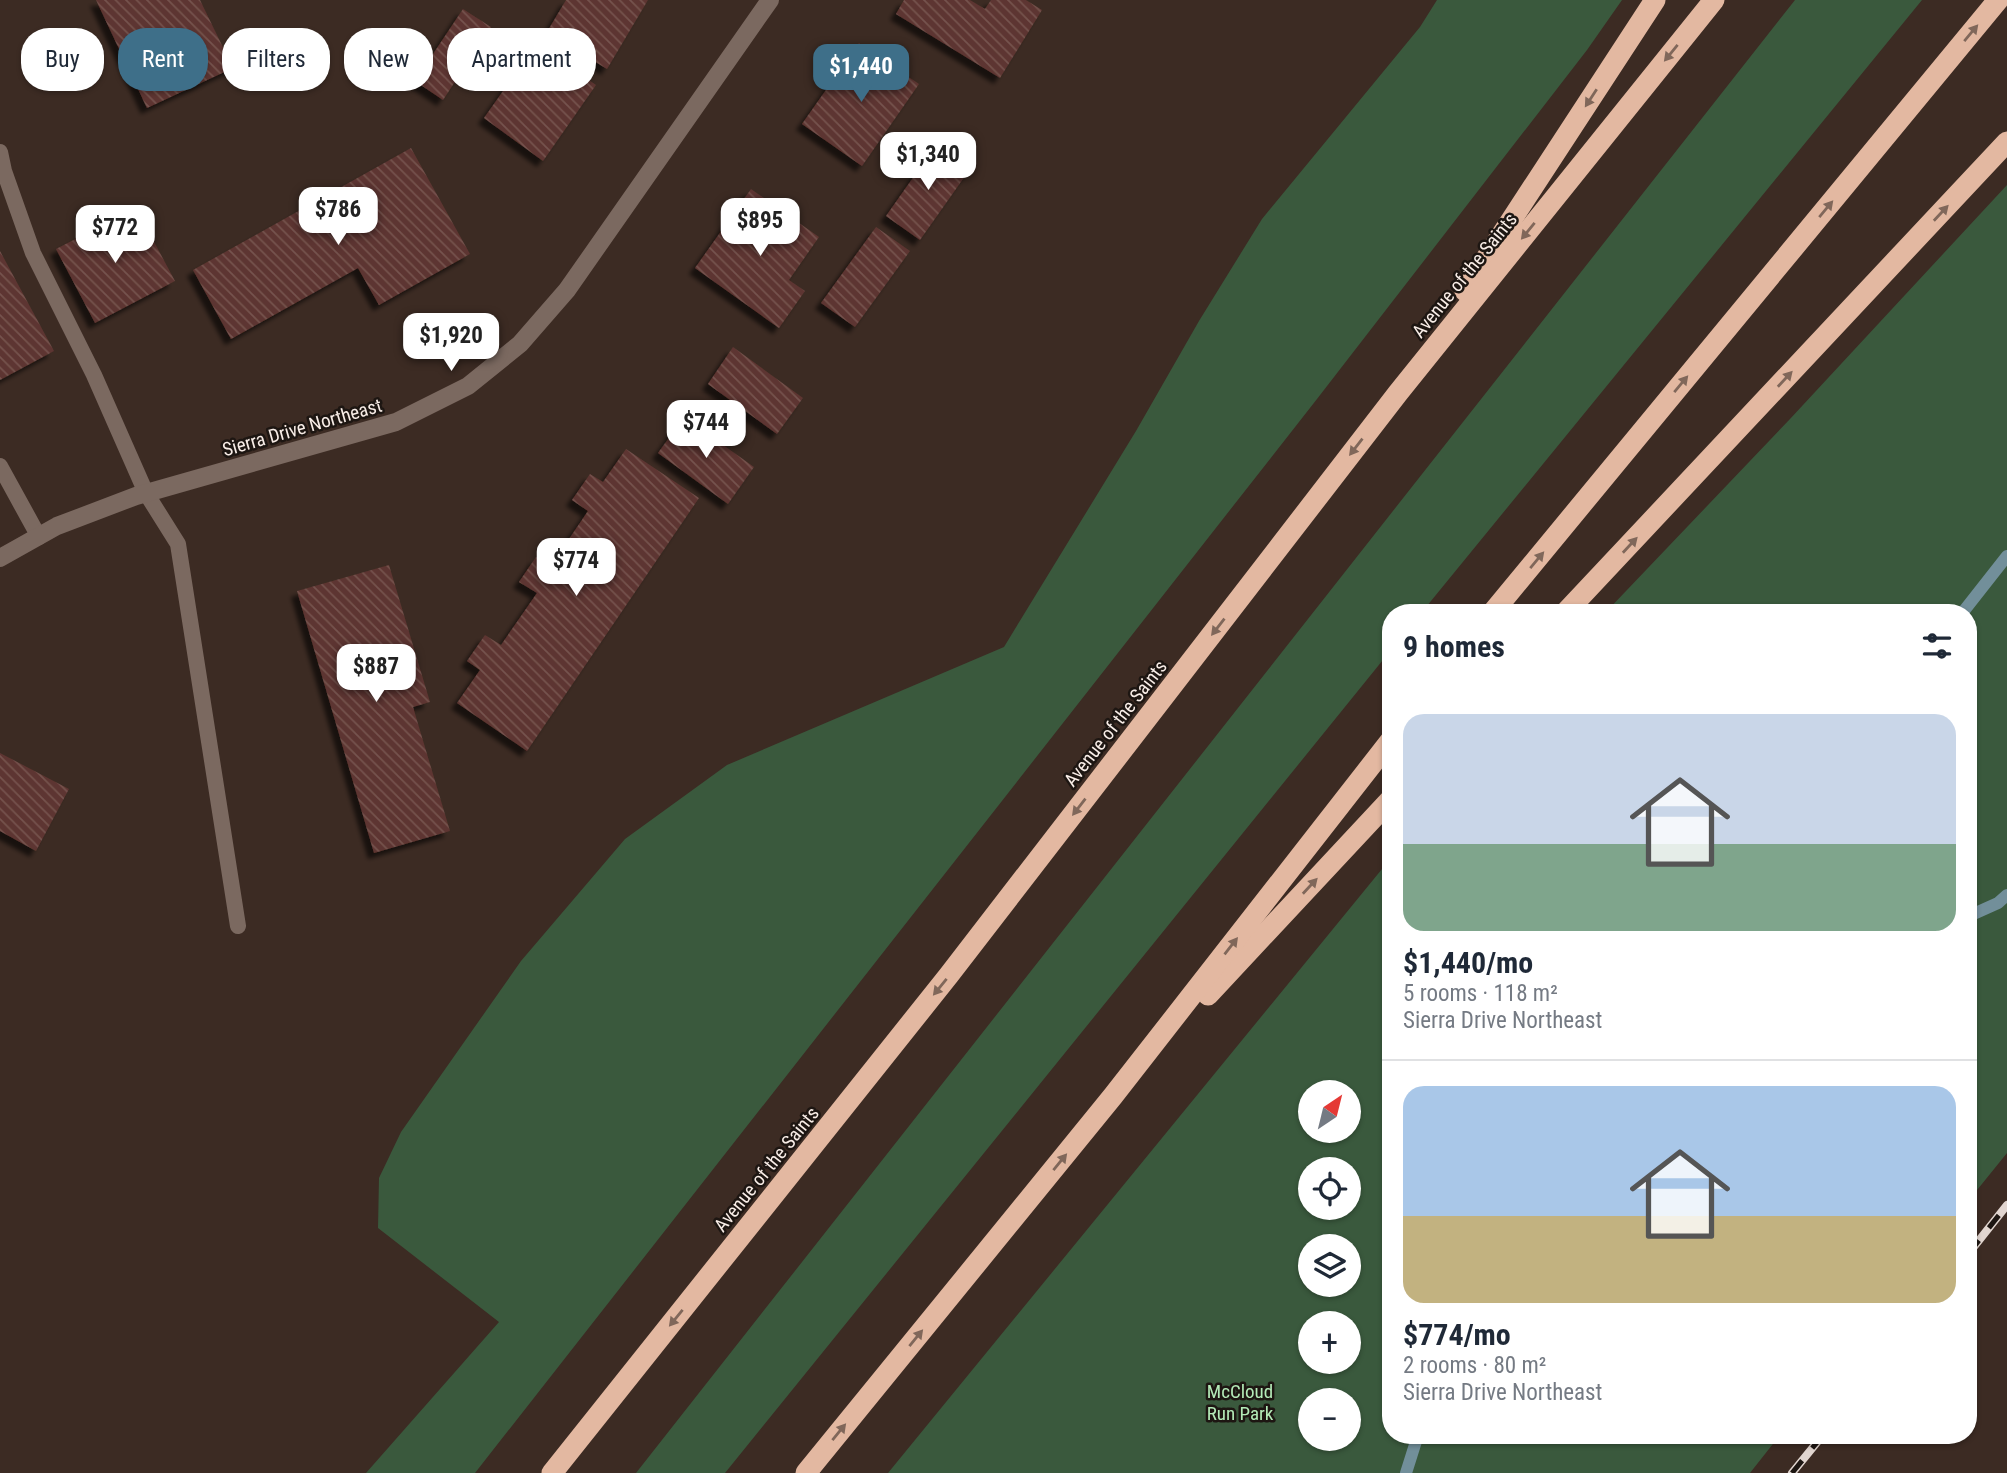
<!DOCTYPE html>
<meta charset="utf-8">
<style>
body{margin:0;font-family:"Roboto Condensed",sans-serif;background:#f6f6f7;color:#1f2937;height:100vh;display:flex;flex-direction:column;font-size:26px;white-space:nowrap}
*{box-sizing:border-box;margin:0}
p{font-size:23px;color:#747a83}
.icon{flex:none;width:38px;height:38px;fill:none;stroke:currentColor;stroke-width:2;stroke-linecap:round;stroke-linejoin:round}
.map{position:relative;flex:1;overflow:hidden}
.drawer{position:absolute;left:1382px;top:604px;width:595px;height:840px;display:flex;flex-direction:column;background:#fff;border-radius:28px;box-shadow:0 2px 5px #0004}
.drawer>*{flex:none}
.guide{position:absolute;left:21px;top:28px;width:665px;height:63px;display:flex;gap:14px}
.needle{width:46px;rotate:35deg}
.controls{position:absolute;left:1298px;top:1080px;display:grid;gap:14px}
.controls a{display:grid;place-items:center;width:63px;height:63px;border-radius:50%;background:#fff;box-shadow:0 2px 5px #0004;font-size:35px}
.price{position:absolute;translate:-50% -60px;padding:0 16px;border-radius:14px;background:#fff;color:#222;font-size:23px;line-height:46px;filter:drop-shadow(0 2px 4px #0008)}
.price::after{content:'';position:absolute;left:50%;top:42px;width:21px;height:16px;margin-left:-10px;background:inherit;clip-path:polygon(0 0,100% 0,50% 100%)}
.price.current{background:#3e6f89;color:#fff}
ul{padding:0;list-style:none}
li{display:grid;align-content:center;gap:14px;height:371px;padding:0 21px}
li+li{border-top:2px solid #e0e1e3}
li span{display:grid;place-items:center;height:217px;border-radius:21px;color:#555}
li>.icon{margin-inline-start:auto}
span .icon{width:126px;height:126px;fill:#fffc;stroke-width:1}
li b{font-size:30px}
h2{display:flex;justify-content:space-between;align-items:center;height:84px;padding:0 21px;font-size:30px}
.pill{padding:0 24px;border-radius:28px;background:#fff;box-shadow:0 2px 5px #0004;font-size:24px;line-height:63px}
.pill.current{background:#3e6f89;color:#fff}
.map>svg:first-child{display:block}
.green{fill:#3a593d;fill-rule:evenodd}
.lines{fill:none;stroke-linecap:round;stroke-linejoin:round}
.stream{stroke:#728f9a;stroke-width:12}
.building{fill:url(#building-back-hatch);filter:url(#shadow)}
.service{stroke:#7b6960;stroke-width:16}
.minor{stroke:#7b6960;stroke-width:18}
.motorway{stroke:#e3b8a1;stroke-width:21}
.rail-casing{stroke:#e1d5cf;stroke-width:8}
.rail{stroke:#1d1612;stroke-width:5;stroke-dasharray:16;stroke-linecap:butt}
.oneway{fill:#80675a}
.labels{text-anchor:middle;stroke-width:5;stroke-linejoin:round;paint-order:stroke}
.street-label{font-size:19px;fill:#f8ede7;stroke:#1d1612}
.park-label{font-size:19px;fill:#b4ebb8;stroke:#1d1612}
</style>
<div class="map">
<svg width="2007" height="1473" viewBox="0 0 2007 1473">
<defs>
<pattern id="building-back-hatch" width="6" height="6" patternUnits="userSpaceOnUse" patternTransform="scale(1.75)"><rect width="6" height="6" fill="#5d3530"/><path d="M-1 5l2 2M0 0l6 6M5-1l2 2" fill="none" stroke="#75534e"/></pattern>
<filter id="shadow"><feDropShadow dx="-6" dy="6" stdDeviation="2" flood-color="#0009"/></filter>
</defs>
<rect width="100%" height="100%" fill="#3c2b23"/>
<!-- green -->
<g class="green">
<path d="M1437,0h185l-35,50 -270,349 -842,1074h-109l133,-151 -121,-94 1,-50 22,-46 120,-171 104,-122 102,-74 277,-118 132,-216 63,-110 63,-102 158,-192z"/>
<path d="M1795,0h127l-500,612h-31v38l-666,823h-89z"/>
<path d="M2007,185v968l-38,47v-588h-363l184,-193z"/>
<path d="M1391,858v577h389l-30,38h-862zM1349,1092v38h-38v-38zM1311,1169h38v39h-38zM1349,1246v38h-38v-38zM1349,1323v39h-38v-39zM1349,1400v38h-38v-38z"/>
</g>
<g class="lines">
<!-- stream -->
<g class="stream">
<path d="M1963,612l44,-56"/>
<path d="M1969,916l29,-13 9,-8"/>
<path d="M1406,1473l12,-38"/>
</g>
</g>
<!-- building -->
<g class="building">
<path d="M96,0h104l33,68 -86,40z"/>
<path d="M566,0h82l-41,69 -60,-37z"/>
<path d="M904,0h66l15,9 6,-9h35l16,10 -42,68 -104,-64z"/>
<path d="M463,9l28,18 -48,73 -28,-19z"/>
<path d="M537,43l59,42 -53,76 -59,-43z"/>
<path d="M859,43l60,41 -57,82 -60,-42z"/>
<path d="M936,145l34,24 -50,71 -34,-24z"/>
<path d="M411,148l59,106 -91,51 -21,-37 -127,71 -38,-69z"/>
<path d="M751,189l68,48 -30,43 16,11 -26,37 -84,-60z"/>
<path d="M136,208l39,73 -80,42 -39,-74z"/>
<path d="M876,227l34,24 -55,76 -34,-24z"/>
<path d="M0,251l54,100 -54,29z"/>
<path d="M733,347l70,51 -26,36 -69,-50z"/>
<path d="M684,417l70,50 -26,37 -70,-51z"/>
<path d="M626,449l73,49 -172,253 -70,-48 23,-33 -13,-9 18,-26 16,10 36,-52 -18,-11 17,-25 14,10 38,-56 -16,-11 18,-26 13,8z"/>
<path d="M389,565l41,137 -17,5 37,124 -76,22 -77,-262z"/>
<path d="M0,753l69,36 -33,62 -36,-20z"/>
</g>
<g class="lines">
<!-- service -->
<g class="service">
<path d="M0,152l4,19 29,82 61,122 52,118 32,51 60,382"/>
<path d="M0,466l39,71"/>
</g>
<!-- minor -->
<path class="minor" d="M0,558l57,-32 79,-30 260,-74 72,-36 52,-42 47,-54 203,-290"/>
<!-- motorway -->
<g class="motorway">
<path d="M1465,291l190,-291"/>
<path d="M1493,612l505,-612"/>
<path d="M1566,612l441,-470"/>
<path d="M1208,995l183,-196"/>
<path d="M552,1473l397,-498 449,-582 316,-393"/>
<path d="M806,1473l307,-377 278,-356"/>
</g>
<defs>
<g id="rail">
<path d="M1969,1253l38,-48"/>
<path d="M1792,1473l31,-38"/>
</g>
</defs>
<!-- rail casing -->
<use href="#rail" class="rail-casing"/>
<!-- rail -->
<use href="#rail" class="rail"/>
</g>
<!-- one-way arrows -->
<defs><path id="oneway-solid" d="M-6-.8H1V-3.2L6.5 0L1 3.2V.8H-6Z" transform="scale(1.75)"/></defs>
<g class="oneway">
<use href="#oneway-solid" transform="translate(1971 33) rotate(-50)"/>
<use href="#oneway-solid" transform="translate(1671 53) rotate(129)"/>
<use href="#oneway-solid" transform="translate(1591 98) rotate(123)"/>
<use href="#oneway-solid" transform="translate(1826 209) rotate(-50)"/>
<use href="#oneway-solid" transform="translate(1941 213) rotate(-47)"/>
<use href="#oneway-solid" transform="translate(1528 231) rotate(129)"/>
<use href="#oneway-solid" transform="translate(1785 379) rotate(-47)"/>
<use href="#oneway-solid" transform="translate(1681 384) rotate(-50)"/>
<use href="#oneway-solid" transform="translate(1356 447) rotate(128)"/>
<use href="#oneway-solid" transform="translate(1630 545) rotate(-47)"/>
<use href="#oneway-solid" transform="translate(1537 560) rotate(-50)"/>
<use href="#oneway-solid" transform="translate(1218 627) rotate(128)"/>
<use href="#oneway-solid" transform="translate(1079 807) rotate(128)"/>
<use href="#oneway-solid" transform="translate(1310 886) rotate(-47)"/>
<use href="#oneway-solid" transform="translate(1231 946) rotate(-52)"/>
<use href="#oneway-solid" transform="translate(940 987) rotate(129)"/>
<use href="#oneway-solid" transform="translate(1060 1162) rotate(-51)"/>
<use href="#oneway-solid" transform="translate(676 1318) rotate(129)"/>
<use href="#oneway-solid" transform="translate(916 1338) rotate(-51)"/>
<use href="#oneway-solid" transform="translate(839 1432) rotate(-51)"/>
</g>
<g class="labels">
<!-- street labels -->
<g class="street-label">
<text transform="translate(1464 275) rotate(-51)" y="7">Avenue of the Saints</text>
<text transform="translate(302 427) rotate(-16)" y="7">Sierra Drive Northeast</text>
<text transform="translate(1115 723) rotate(-52)" y="7">Avenue of the Saints</text>
<text transform="translate(766 1169) rotate(-51)" y="7">Avenue of the Saints</text>
</g>
<!-- park labels -->
<g class="park-label">
<text x="1240" y="1398">McCloud<tspan x="1240" dy="22">Run Park</tspan></text>
</g>
</g>
</svg>
<div class="controls">
<a><svg class="needle" viewBox="-14 -14 28 28"><path d="M0-13l5 13h-10z" fill="#e53935"/><path d="M0 13l5-13h-10z" fill="#747a83"/></svg></a>
<a><svg class="icon" aria-label="locate" viewBox="0 0 24 24"><circle cx="12" cy="12" r="6"/><path d="M12 2v4M12 18v4M2 12h4M18 12h4"/></svg></a>
<a><svg class="icon" aria-label="layers" viewBox="0 0 24 24"><path d="M12 4l9 5-9 5-9-5zM3 14l9 5 9-5"/></svg></a>
<a>+</a>
<a>−</a>
</div>
<b class="price current" style="left:861px;top:104px">$1,440</b>
<b class="price" style="left:928px;top:192px">$1,340</b>
<b class="price" style="left:338px;top:247px">$786</b>
<b class="price" style="left:760px;top:258px">$895</b>
<b class="price" style="left:115px;top:265px">$772</b>
<b class="price" style="left:451px;top:373px">$1,920</b>
<b class="price" style="left:706px;top:460px">$744</b>
<b class="price" style="left:576px;top:598px">$774</b>
<b class="price" style="left:376px;top:704px">$887</b>
<div class="guide">
<a class="pill">Buy</a>
<a class="pill current">Rent</a>
<a class="pill">Filters</a>
<a class="pill">New</a>
<a class="pill">Apartment</a>
</div>
<section class="drawer">
<h2>9 homes<svg class="icon" aria-label="filters" viewBox="0 0 24 24"><path d="M4 7h16M4 17h16"/><circle cx="9" cy="7" r="2"/><circle cx="15" cy="17" r="2"/></svg></h2>
<ul>
<li><span style="background:linear-gradient(#c9d6e8 60%,#7fa58c 0)"><svg class="icon" aria-label="home" viewBox="0 0 24 24"><path d="M3 11l9-7 9 7M6 9v11h12V9"/></svg></span><div><b>$1,440/mo</b><p>5 rooms · 118 m²</p><p>Sierra Drive Northeast</p></div></li>
<li><span style="background:linear-gradient(#a9c7e8 60%,#c2b280 0)"><svg class="icon" aria-label="home" viewBox="0 0 24 24"><path d="M3 11l9-7 9 7M6 9v11h12V9"/></svg></span><div><b>$774/mo</b><p>2 rooms · 80 m²</p><p>Sierra Drive Northeast</p></div></li>
</ul>
</section>
</div>
